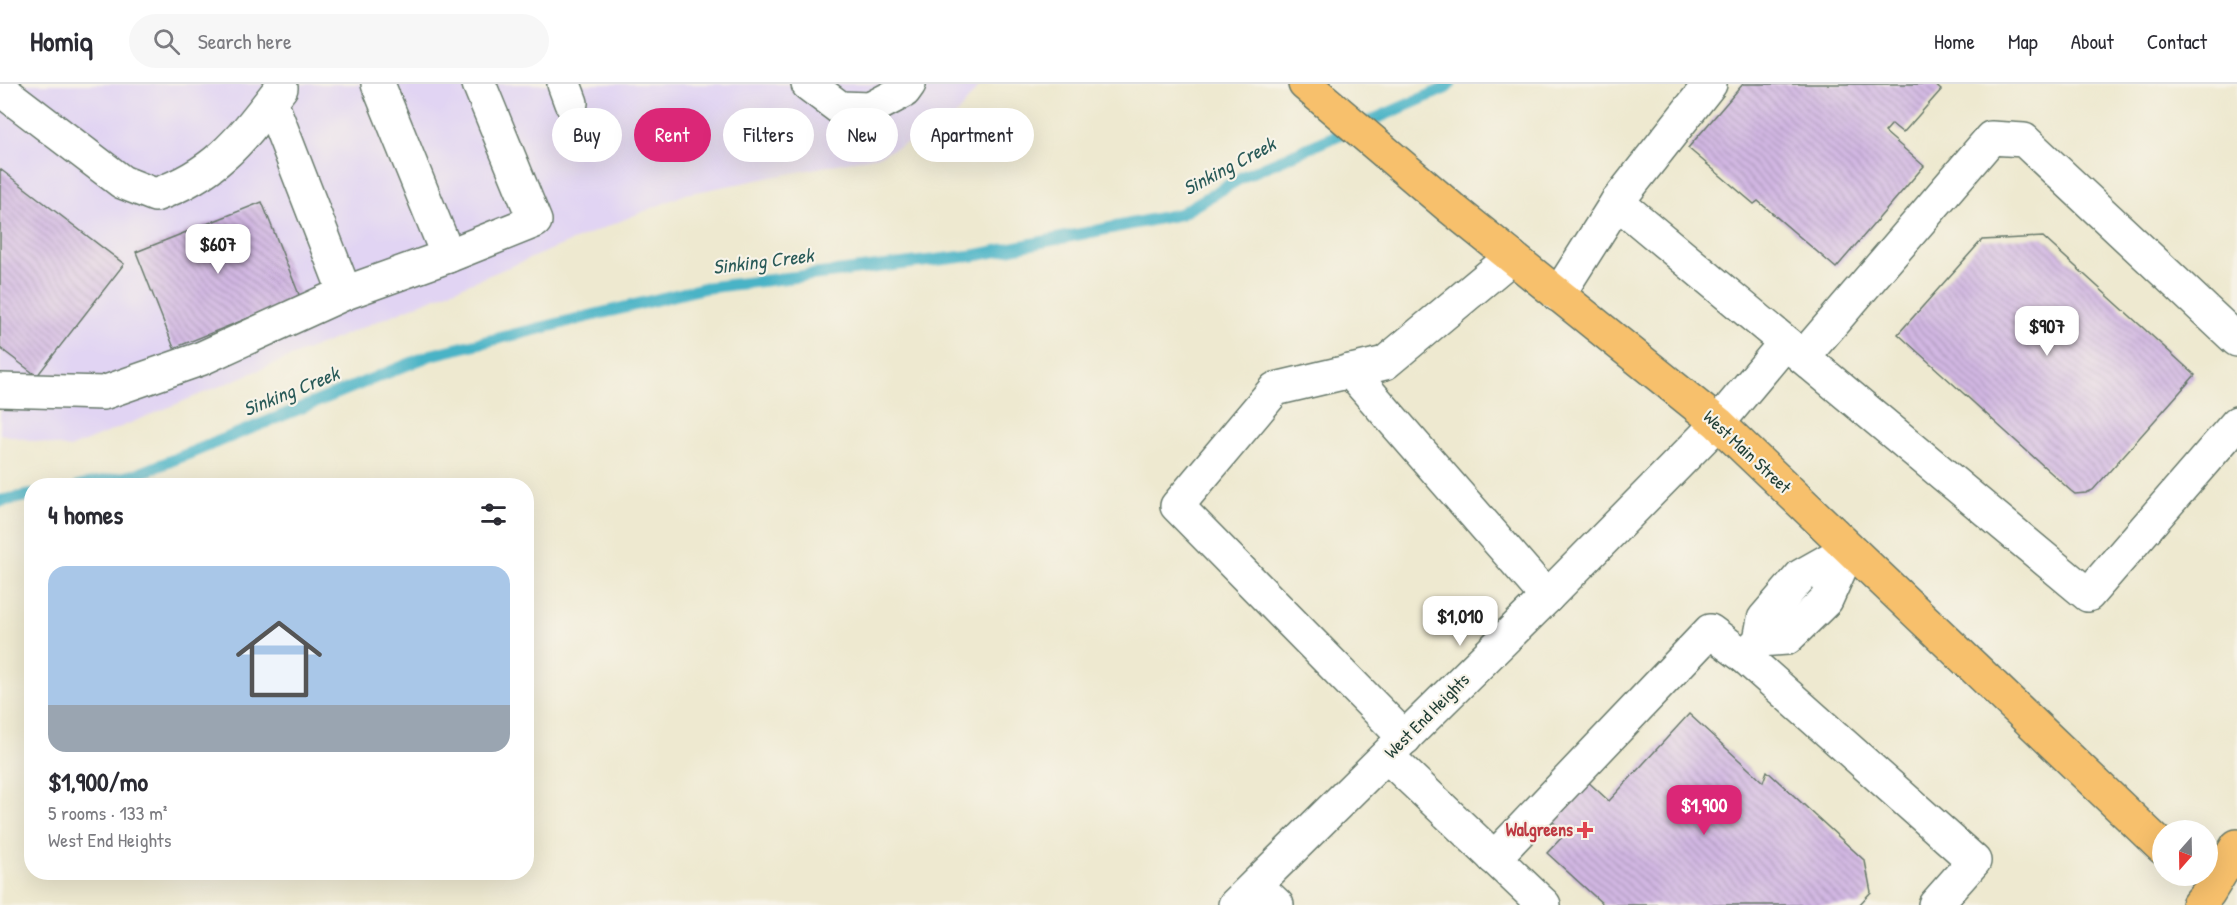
<!DOCTYPE html>
<meta charset="utf-8">
<style>
body{margin:0;font-family:"Patrick Hand",sans-serif;background:#f7f7f7;color:#2b2b33;height:100vh;display:flex;flex-direction:column;font-size:22px;white-space:nowrap}
*{box-sizing:border-box;margin:0}
p{font-size:20px;color:#7c7c81}
.icon{flex:none;width:33px;height:33px;fill:none;stroke:currentColor;stroke-width:2;stroke-linecap:round;stroke-linejoin:round}
.map{position:relative;flex:1;overflow:hidden}
.drawer{position:absolute;left:24px;top:394px;width:510px;height:402px;display:flex;flex-direction:column;background:#fff;border-radius:24px;box-shadow:0 6px 24px #0002}
.drawer>*{flex:none}
.hud{position:absolute;left:552px;top:24px;width:570px;height:54px;display:flex;gap:12px}
.needle{width:39px;rotate:200deg}
.tools{position:absolute;left:2152px;top:736px;display:grid;gap:12px}
.tools a{display:grid;place-items:center;width:66px;height:66px;border-radius:50%;background:#fff;box-shadow:0 6px 24px #0002;font-size:30px}
.price{position:absolute;translate:-50% -51px;padding:0 14px;border-radius:12px;background:#fff;color:#222;font-size:20px;line-height:39px;filter:drop-shadow(0 2px 3px #0008)}
.price::after{content:'';position:absolute;left:50%;top:36px;width:18px;height:14px;margin-left:-9px;background:inherit;clip-path:polygon(0 0,100% 0,50% 100%)}
.price.current{background:#db2777;color:#fff}
ul{padding:0;list-style:none}
li{display:grid;align-content:center;gap:12px;height:318px;padding:0 24px}
li+li{border-top:2px solid #e1e1e2}
li span{display:grid;place-items:center;height:186px;border-radius:18px;color:#555}
li>.icon{margin-inline-start:auto}
span .icon{width:108px;height:108px;fill:#fffc;stroke-width:1}
li b{font-size:26px}
h2{display:flex;justify-content:space-between;align-items:center;height:72px;padding:0 24px;font-size:26px}
.pill{padding:0 21px;border-radius:27px;background:#fff;box-shadow:0 6px 24px #0002;font-size:21px;line-height:54px}
.pill.current{background:#db2777;color:#fff}
header{display:flex;align-items:center;gap:36px;box-sizing:border-box;height:84px;padding:0 30px;background:#fff;border-bottom:2px solid #e1e1e2}
header strong{font-size:28px}
nav{display:flex;gap:33px;margin-inline-start:auto;font-size:21px}
.search{width:420px;height:54px;background:#f7f7f7;display:flex;align-items:center;gap:15px;box-sizing:border-box;padding:0 21px;border-radius:33px;color:#7c7c81;font-size:22px}
.map>svg:first-child{display:block}
.built{fill:#e1d4f3}
.lines{fill:none;stroke-linecap:round;stroke-linejoin:round}
.stream{stroke:#48b3c6;stroke-width:12}
.building{fill:url(#building-back-hatch)}
.minor-casing{stroke:#67796b;stroke-width:36}
.major-casing{stroke:#67796b;stroke-width:36}
.minor{stroke:#fff;stroke-width:33}
.major{stroke:#f7c06c;stroke-width:33}
.health-dot{fill:#e0444e;stroke:#f7f3e8;stroke-width:2}
.labels{text-anchor:middle;stroke-width:4.5;stroke-linejoin:round;paint-order:stroke}
.street-label{font-size:18px;fill:#1f3d34;stroke:#f7f3e8}
.health-label{font-size:18px;font-weight:bold;fill:#be3a42;stroke:#f7f3e8;text-anchor:end}
.water-label{font-size:20px;font-style:italic;fill:#295a58;stroke:#f7f3e8}
</style>
<header>
<strong>Homiq</strong>
<div class="search"><svg class="icon" aria-label="search" viewBox="0 0 24 24"><circle cx="10" cy="10" r="6"/><path d="M15 15l6 6"/></svg>Search here</div>
<nav><a>Home</a><a>Map</a><a>About</a><a>Contact</a></nav>
</header>
<div class="map">
<svg width="2237" height="821" viewBox="0 0 2237 821">
<defs>
<pattern id="building-back-hatch" width="6" height="6" patternUnits="userSpaceOnUse" patternTransform="scale(1.5)"><rect width="6" height="6" fill="#d2b7e3"/><path d="M-1 5l2 2M0 0l6 6M5-1l2 2" fill="none" stroke="#aa96b9"/></pattern>
</defs>
<rect width="100%" height="100%" fill="#f7f3e8"/>
<filter id="ink" filterUnits="userSpaceOnUse"><feTurbulence type="fractalNoise" baseFrequency=".0167" numOctaves="2"/><feDisplacementMap in="SourceGraphic" scale="12" xChannelSelector="R" yChannelSelector="G"/><feConvolveMatrix kernelMatrix="1 2 1 2 8 2 1 2 1" color-interpolation-filters="sRGB"/></filter>
<filter id="wash" filterUnits="userSpaceOnUse"><feTurbulence type="fractalNoise" baseFrequency=".008" numOctaves="4" result="noise"/><feDisplacementMap in="SourceGraphic" scale="24" xChannelSelector="R" yChannelSelector="G"/><feGaussianBlur stdDeviation="1.35" result="paint"/><feColorMatrix in="noise" values="0 0 0 0 0 0 0 0 0 0 0 0 0 0 0 0 0 1.4 0 .05"/><feComposite in="paint" operator="in"/></filter>
<g filter="url(#wash)">
<rect width="100%" height="100%" fill="#eee9d0"/>
<!-- built -->
<path class="built" d="M0,0h981l-33,41 -70,31 -192,38 -616,254 -70,-14z"/>
<g class="lines">
<!-- stream -->
<g class="stream">
<path d="M79,402l57,-11 295,-120 273,-67 273,-33 203,-41 64,-38 202,-88 4,-4"/>
<path d="M0,417l32,-6"/>
</g>
</g>
<g id="blocks">
<!-- building -->
<g class="building">
<path d="M1743,0h191l7,6 -38,43 -11,-9 -7,8 39,34 -88,102 -78,-67 -4,3 -66,-56z"/>
<path d="M0,85l124,95 -87,112 -37,-28z"/>
<path d="M262,118l38,95 -126,51 -38,-96z"/>
<path d="M2043,153l152,138 -102,115 -7,3 -11,1 -4,-3 -173,-157 84,-94z"/>
<path d="M1689,630l74,68 4,-11 98,90 6,31 -12,13h-255l-57,-52 18,-19 -16,-16 36,-39 24,22z"/>
</g>
</g>
</g>
<g filter="url(#ink)">
<use href="#blocks" fill-opacity="0" stroke="#67796b" stroke-width="1.5"/>
<g class="lines">
<defs>
<g id="minor">
<path d="M564,0l7,19"/>
<path d="M808,0l32,24 30,1 34,-18 5,-7"/>
<path d="M0,5l122,93 33,13c63,-22 87,-57 126,-107"/>
<path d="M271,18l74,191 103,-37 -70,-172"/>
<path d="M1617,118l471,393 149,-172"/>
<path d="M448,172l87,-35 -56,-137"/>
<path d="M1558,211l59,-93 93,-118"/>
<path d="M1803,273l188,-219 33,2 213,200"/>
<path d="M1350,287l197,226"/>
<path d="M0,306l103,3 97,-34 145,-66"/>
<path d="M1760,556l27,-2 39,-38 23,-51"/>
<path d="M1745,573l229,204 -39,44"/>
<path d="M1405,654l-228,-232 98,-117 110,-26 127,-106"/>
<path d="M1387,672l157,149"/>
<path d="M1494,774l216,-227 35,26 15,-17 4,-21 37,-43 48,-27"/>
<path d="M1256,801l21,20"/>
<path d="M1235,821l312,-308 171,-174 67,-80"/>
</g>
<g id="major">
<path d="M1305,0l146,124 267,215 445,425"/>
<path d="M2198,821l11,-13 28,-46"/>
</g>
</defs>
<!-- minor casing -->
<use href="#minor" class="minor-casing"/>
<!-- major casing -->
<use href="#major" class="major-casing"/>
<!-- minor -->
<use href="#minor" class="minor"/>
<!-- major -->
<use href="#major" class="major"/>
</g>
</g>
<!-- markers -->
<path class="health-dot" d="M1582 737h6v6h6v6h-6v6h-6v-6h-6v-6h6z"/>
<g class="labels">
<!-- street labels -->
<g class="street-label">
<text transform="translate(1747 368) rotate(43)" y="6">West Main Street</text>
<text transform="translate(1427 632) rotate(-45)" y="6">West End Heights</text>
</g>
<!-- health labels -->
<g class="health-label">
<text x="1573" y="752">Walgreens</text>
</g>
<!-- water labels -->
<g class="water-label">
<text transform="translate(1229 82) rotate(-28)" y="7">Sinking Creek</text>
<text transform="translate(763 177) rotate(-7)" y="7">Sinking Creek</text>
<text transform="translate(291 307) rotate(-22)" y="7">Sinking Creek</text>
</g>
</g>
</svg>
<div class="tools">
<a><svg class="needle" viewBox="-14 -14 28 28"><path d="M0-13l5 13h-10z" fill="#e53935"/><path d="M0 13l5-13h-10z" fill="#7c7c81"/></svg></a>
</div>
<b class="price" style="left:218px;top:191px">$607</b>
<b class="price" style="left:2047px;top:273px">$907</b>
<b class="price" style="left:1460px;top:563px">$1,010</b>
<b class="price current" style="left:1704px;top:752px">$1,900</b>
<div class="hud">
<a class="pill">Buy</a>
<a class="pill current">Rent</a>
<a class="pill">Filters</a>
<a class="pill">New</a>
<a class="pill">Apartment</a>
</div>
<section class="drawer">
<h2>4 homes<svg class="icon" aria-label="filters" viewBox="0 0 24 24"><path d="M4 7h16M4 17h16"/><circle cx="9" cy="7" r="2"/><circle cx="15" cy="17" r="2"/></svg></h2>
<ul>
<li><span style="background:linear-gradient(#a9c7e8 75%,#9aa5b1 0)"><svg class="icon" aria-label="home" viewBox="0 0 24 24"><path d="M3 11l9-7 9 7M6 9v11h12V9"/></svg></span><div><b>$1,900/mo</b><p>5 rooms · 133 m²</p><p>West End Heights</p></div></li>
</ul>
</section>
</div>
